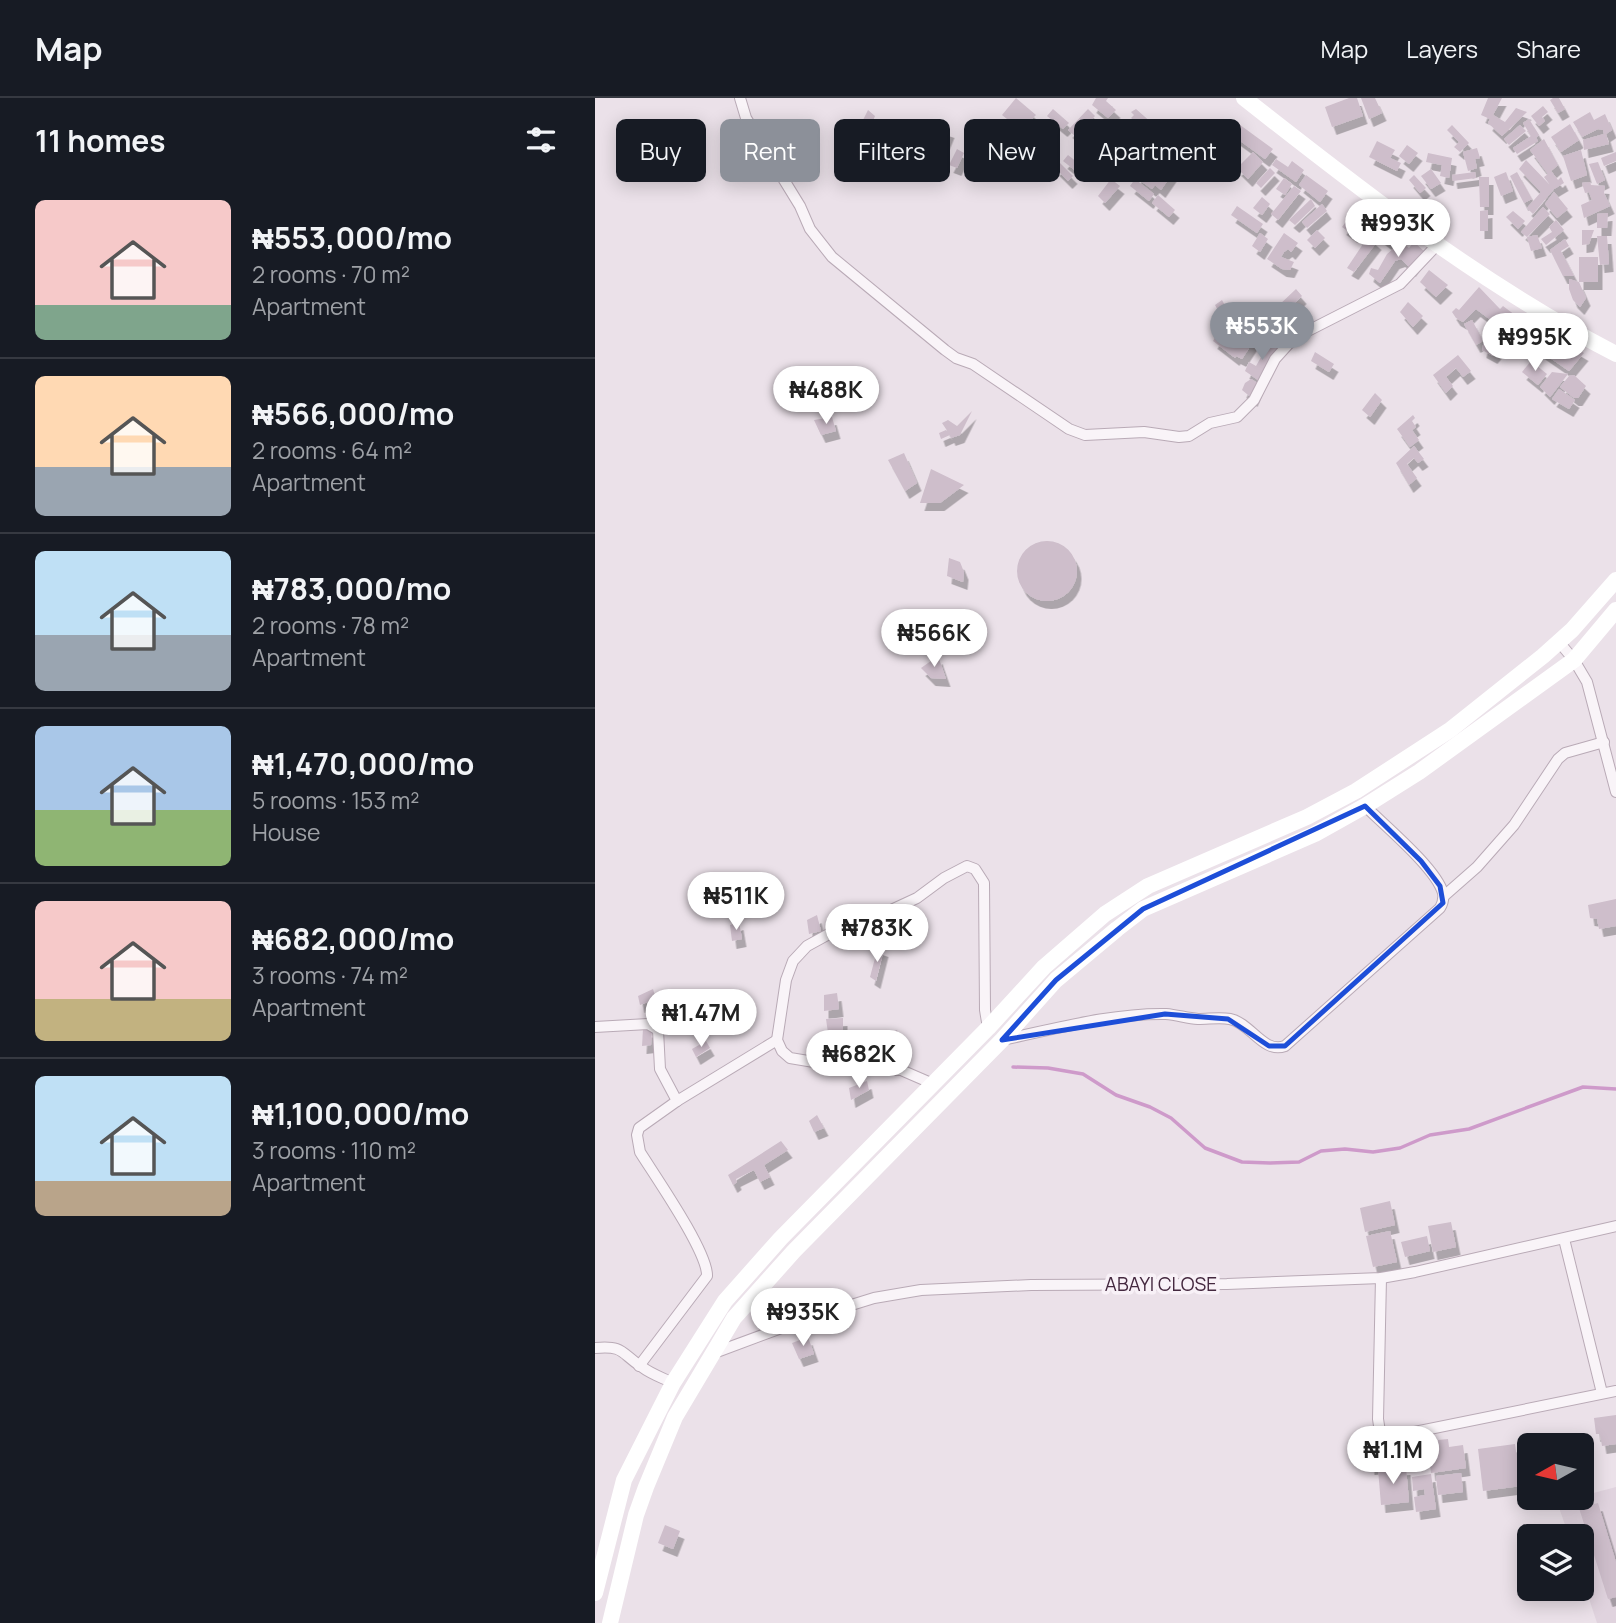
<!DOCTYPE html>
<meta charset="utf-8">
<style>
body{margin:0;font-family:Manrope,sans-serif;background:#242831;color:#f1f3f6;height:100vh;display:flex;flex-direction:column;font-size:26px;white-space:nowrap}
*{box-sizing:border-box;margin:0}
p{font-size:23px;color:#9ea1a6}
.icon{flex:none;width:38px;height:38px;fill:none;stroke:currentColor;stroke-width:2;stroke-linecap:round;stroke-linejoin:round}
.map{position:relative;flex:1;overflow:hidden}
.drawer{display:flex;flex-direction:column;background:#171b24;width:595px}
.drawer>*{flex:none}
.hud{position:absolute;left:21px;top:21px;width:665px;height:63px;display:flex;gap:14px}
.needle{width:46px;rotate:262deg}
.buttons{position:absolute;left:922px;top:1335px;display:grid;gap:14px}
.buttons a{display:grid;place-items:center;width:77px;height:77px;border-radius:10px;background:#171b24;box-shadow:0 4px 18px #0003;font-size:35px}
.price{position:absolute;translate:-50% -60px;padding:0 16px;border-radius:24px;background:#fff;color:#222;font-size:23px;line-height:46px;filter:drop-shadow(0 2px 4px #0008)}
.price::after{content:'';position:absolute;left:50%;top:42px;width:21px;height:16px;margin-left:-10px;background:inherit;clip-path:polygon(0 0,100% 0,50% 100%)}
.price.on{background:#8c9099;color:#fff}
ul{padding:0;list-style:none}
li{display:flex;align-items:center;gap:21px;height:175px;padding:0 35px}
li+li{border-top:2px solid #363941}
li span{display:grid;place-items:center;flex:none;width:196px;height:140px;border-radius:10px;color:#555}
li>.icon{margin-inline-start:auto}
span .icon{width:84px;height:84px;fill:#fffc;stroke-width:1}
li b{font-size:30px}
h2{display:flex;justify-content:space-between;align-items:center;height:84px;padding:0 35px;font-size:30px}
.tag{padding:0 24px;border-radius:10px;background:#171b24;box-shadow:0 4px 18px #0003;font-size:24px;line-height:63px}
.tag.on{background:#8c9099;color:#fff}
header{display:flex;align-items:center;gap:42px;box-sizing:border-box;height:98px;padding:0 35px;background:#171b24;border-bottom:2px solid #363941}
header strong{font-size:33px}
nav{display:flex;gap:38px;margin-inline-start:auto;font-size:24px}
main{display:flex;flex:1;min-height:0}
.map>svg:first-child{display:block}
.built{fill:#e0d3de}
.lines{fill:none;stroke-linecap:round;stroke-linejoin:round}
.stream{stroke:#ce9aca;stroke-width:3.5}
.building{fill:#cebecb;filter:url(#shadow)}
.street-casing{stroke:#b9aab6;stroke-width:12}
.street{stroke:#f9f4f8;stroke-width:10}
.secondary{stroke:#fff;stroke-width:16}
.marked{fill:none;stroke:#1d4ed8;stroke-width:5;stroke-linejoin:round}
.labels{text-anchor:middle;stroke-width:7;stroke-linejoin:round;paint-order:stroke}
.street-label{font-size:19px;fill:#44283f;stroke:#f8f1f7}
</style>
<header>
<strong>Map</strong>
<nav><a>Map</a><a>Layers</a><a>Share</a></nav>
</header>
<main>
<section class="drawer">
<h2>11 homes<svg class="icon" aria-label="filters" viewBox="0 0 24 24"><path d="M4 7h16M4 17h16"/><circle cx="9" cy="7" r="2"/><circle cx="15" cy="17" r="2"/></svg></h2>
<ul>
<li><span style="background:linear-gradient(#f6c9c9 75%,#7fa58c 0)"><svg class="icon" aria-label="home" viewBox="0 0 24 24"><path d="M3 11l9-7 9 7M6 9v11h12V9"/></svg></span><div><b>₦553,000/mo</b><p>2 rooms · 70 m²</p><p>Apartment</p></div></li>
<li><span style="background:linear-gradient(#ffd9b3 65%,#9aa5b1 0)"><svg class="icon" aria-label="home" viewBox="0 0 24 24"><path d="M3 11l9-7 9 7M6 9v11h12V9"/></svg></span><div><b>₦566,000/mo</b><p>2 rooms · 64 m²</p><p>Apartment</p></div></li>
<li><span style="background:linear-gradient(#bfe0f5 60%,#9aa5b1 0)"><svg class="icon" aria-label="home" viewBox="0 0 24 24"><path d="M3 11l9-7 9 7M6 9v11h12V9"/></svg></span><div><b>₦783,000/mo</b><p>2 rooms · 78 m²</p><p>Apartment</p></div></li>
<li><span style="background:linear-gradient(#a9c7e8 60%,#8fb573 0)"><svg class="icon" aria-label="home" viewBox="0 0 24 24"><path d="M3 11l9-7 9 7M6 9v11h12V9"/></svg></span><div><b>₦1,470,000/mo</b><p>5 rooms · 153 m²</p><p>House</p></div></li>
<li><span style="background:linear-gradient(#f6c9c9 70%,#c2b280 0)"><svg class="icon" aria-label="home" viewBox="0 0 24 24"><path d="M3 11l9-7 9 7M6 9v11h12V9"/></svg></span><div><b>₦682,000/mo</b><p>3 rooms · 74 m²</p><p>Apartment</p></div></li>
<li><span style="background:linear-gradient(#bfe0f5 75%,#b9a48a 0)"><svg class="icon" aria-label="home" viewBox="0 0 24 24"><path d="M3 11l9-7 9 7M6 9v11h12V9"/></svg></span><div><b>₦1,100,000/mo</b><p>3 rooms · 110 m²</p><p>Apartment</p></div></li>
</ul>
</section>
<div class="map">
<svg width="1021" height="1525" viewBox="0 0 1021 1525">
<defs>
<filter id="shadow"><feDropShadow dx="4.5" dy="8" stdDeviation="0" flood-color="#0004"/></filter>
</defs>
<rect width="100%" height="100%" fill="#ebe1e9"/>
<!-- built -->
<path class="built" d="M1021,1389v136h-19l-15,-46v-41h-13l-12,-34 25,-4v-2z"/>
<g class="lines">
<!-- stream -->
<path class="stream" d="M418,969l35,1 35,6 33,21 34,12 21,11 34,30 37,14 28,1 29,-1 22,-11 24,-2 28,3 27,-4 30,-13 39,-6 114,-42 33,2"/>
</g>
<!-- building -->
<g class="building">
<path d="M421,0l20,17 -15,15 -19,-15z"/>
<path d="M501,0h12l-2,3 10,9 -8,8 -16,-13z"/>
<path d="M754,0h8l6,18 -31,11 -7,-20z"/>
<path d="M766,0h14l7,15 -13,6z"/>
<path d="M893,0h14l-9,17 12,7 11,-14 11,4 -25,24 -14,-13 2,-4 -9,-4z"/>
<path d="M958,0h6l6,11 -7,4 -8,-13z"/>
<path d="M948,8l5,6 -6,5 3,4 -6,5 -8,-10z"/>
<path d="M458,11l16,14 -6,6 -16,-13z"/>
<path d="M493,11l7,7 -20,20 -7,-6z"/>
<path d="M541,11l25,22 -6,6 -24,-19 3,-3 -3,-3z"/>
<path d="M273,12l7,6 -2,5 17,12 -6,8 -24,-15z"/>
<path d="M995,14l4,8 11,-6 7,16 -6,4 3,10 -25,6 -1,-10 21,-6 -1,-4 -5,-1 -16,8 -9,-15z"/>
<path d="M934,21l10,16 -3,3 2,3 -21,13 -4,-6 18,-12 -8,-13z"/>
<path d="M615,23l14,10 -5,6 -14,-10z"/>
<path d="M507,24l3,6 -20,9 -3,-5z"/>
<path d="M641,24l37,27 -8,10 -37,-27z"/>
<path d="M975,26l9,16 -18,12 -10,-15z"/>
<path d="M857,27l17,18 -9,9 -6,-5 5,-5 -12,-12z"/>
<path d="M925,27l6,6 -17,14 -5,-6z"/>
<path d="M545,28l15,13 -5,6 -15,-12z"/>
<path d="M346,29l9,3 -9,22 -9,-4z"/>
<path d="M514,30l6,4 -15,20 -5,-4z"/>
<path d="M576,36l15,7 -5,10 -15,-7z"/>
<path d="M949,41l14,26 -7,6 7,9 3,-3 3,6 -10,6 -21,25 -6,-6 14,-16 -22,-23 7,-9 24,25 -6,-8 4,-3 -18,-24z"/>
<path d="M428,42l28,18 -6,8 -27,-18z"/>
<path d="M519,43l21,15 -4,6 -22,-15z"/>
<path d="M782,43l18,9 -5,8 11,5 -4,8 -28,-14z"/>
<path d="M569,47l17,11 -7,13 -22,-14 8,-2z"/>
<path d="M812,47l11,8 -9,11 -10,-8z"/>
<path d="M882,50l3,10 -5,1 2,9 -9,3 -5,-19z"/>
<path d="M362,51l7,4 -7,15 -8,-3z"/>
<path d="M986,52l6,25 -16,6 -8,-25z"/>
<path d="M658,54l10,10 -15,17 -11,-11z"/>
<path d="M1021,54v9l-12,5 -3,-8z"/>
<path d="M550,55l27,21 -11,16 -6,-5 -3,4 -17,-12 4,-5 -3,-3z"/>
<path d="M833,55l24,5 -3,20 -9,-2 2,-11 -16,-3z"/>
<path d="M473,57l14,11 -5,6 -14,-11z"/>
<path d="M681,61l12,8 4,-6 12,9 -8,12 -24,-17z"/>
<path d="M1003,64l7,18 -8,4 -8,-20z"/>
<path d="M465,65l13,13 -5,5 -13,-13z"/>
<path d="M675,70l5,5 -14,15 -5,-5z"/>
<path d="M836,71l10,14 -10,6 -10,-13z"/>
<path d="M880,74l1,6 -23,3 -1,-6z"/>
<path d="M911,74l7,19 -12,5 -7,-19z"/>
<path d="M922,74l15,27 -8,4 -14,-27z"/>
<path d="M711,77l22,16 -8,11 -21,-17z"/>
<path d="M819,77l12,13 -6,5 -11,-13z"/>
<path d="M884,79h10v30h-9z"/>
<path d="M689,80l8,6 -7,11 -9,-6z"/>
<path d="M516,81l9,7 -15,17 -7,-7z"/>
<path d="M540,81l19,15 -5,7 -19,-15z"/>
<path d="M995,84l1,3 14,1 -1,7 6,13 -26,12 -3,-13 11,-5 -3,-8 -4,1 -3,-10z"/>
<path d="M699,88l7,5 -23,29 -7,-6z"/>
<path d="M959,94l14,17 -11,9 -12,-14z"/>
<path d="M563,97l17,15 -6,7 -17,-14z"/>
<path d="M667,99l8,7 -8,11 -9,-7z"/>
<path d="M716,101l4,7 -20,19 -6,-5z"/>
<path d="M727,106l5,7 -20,17 -5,-6z"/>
<path d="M642,108l26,18 -6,9 -26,-18z"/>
<path d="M948,109l7,7 -23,23 10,-2 5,13 -11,3 -4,-14 -6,-5z"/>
<path d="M761,110l8,5 -10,13 4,3 -5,6 -11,-8z"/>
<path d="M893,112v21h-8v-20z"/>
<path d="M775,113l11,8 -10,12 -10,-8z"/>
<path d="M918,113l12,10 -7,8 -12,-12z"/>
<path d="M1013,115l-1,15h-10v-14z"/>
<path d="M961,122l8,10 -18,15 -5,-6 11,-7 -3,-5z"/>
<path d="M784,126l17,13 -5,8 -17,-13z"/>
<path d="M722,132l8,8 -10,10 -8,-8z"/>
<path d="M987,132h12l-5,14 -7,1z"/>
<path d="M665,135l8,6 -8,13 -8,-6z"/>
<path d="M689,135l14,10 -7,9 -3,-3 -4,3 -3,5 13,5 -4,8 -8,-1 -15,-10z"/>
<path d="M774,137l8,7 -23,30 -7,-4z"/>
<path d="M1002,138h10l2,28 -9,1z"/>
<path d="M970,141l4,7 -8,5 13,25h-11l-13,-26z"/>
<path d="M806,144l8,6 5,-6 10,9 -13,18 -10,-10 -6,2 -15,22 -11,-9 2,-6 7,2 9,-16z"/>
<path d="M984,159h19v25h-19l7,16 -6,9 -7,-7 -4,-11v-10l10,3z"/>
<path d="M834,172l19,15 -12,12 -16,-15z"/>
<path d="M884,189l21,22 3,-3 20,15 -10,12 -19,-15 -2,3 -16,-12 -13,13 -7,-4 -4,-6 4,-4 3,2z"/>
<path d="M701,191l6,7 -10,10 16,18 -5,4 -25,-22z"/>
<path d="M627,202l11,20 1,-2 21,11 -5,7 -19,-12 1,-3 -6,4 -11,-20z"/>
<path d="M813,204l15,14 -10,11 -13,-15z"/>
<path d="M877,222l11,21 -7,4 -12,-21z"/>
<path d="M933,222l15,15 -13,13 -14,-15z"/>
<path d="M627,227l9,4 -3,6 14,9 4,-7 7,5 -11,17 -6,-3 -1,2 -22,-17z"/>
<path d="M901,228l14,9 -17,21 -11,-6 1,-5z"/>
<path d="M957,236l32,19 -15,18 -29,-20z"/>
<path d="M675,243l9,7 -21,32 -13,-9 4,-9 7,4z"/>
<path d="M720,254l19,12 -5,8 -18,-11z"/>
<path d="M863,257l13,16 -8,6 -7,-9 -10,9 7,9 -7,7 -13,-18z"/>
<path d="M936,263l16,13 -9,11 -16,-13z"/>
<path d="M957,274l16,2 -18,23 -10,-10z"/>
<path d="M979,277l12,11 -8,12h-4l-14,-11 9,-11z"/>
<path d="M656,281l8,5 -6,15 -11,-9 3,-7z"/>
<path d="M964,291l16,11 -6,9 -17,-10z"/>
<path d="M780,295l7,7 -12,17 -8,-7z"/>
<path d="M377,313l-12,24 -9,3 -1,-3 -9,4 -2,-6 7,-3 2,2 -6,-9 6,-3 9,6z"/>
<path d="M818,317l2,3 -3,3 4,6 -4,3 7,10 -9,7 -13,-18z"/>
<path d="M237,319l4,14 -15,4 -7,-15z"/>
<path d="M819,348l10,13 -6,4 -4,-5 -7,6 10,14 -8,7 -13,-22z"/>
<path d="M309,355l13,30 -12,8 -17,-31z"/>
<path d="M336,371l33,16 -24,18h-20z"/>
<circle cx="452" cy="473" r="30"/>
<path d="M354,460l11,4 4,10 -1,10 -16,-6z"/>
<path d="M343,558l8,23 -15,-1 -10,-10z"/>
<path d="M1021,801v27l-17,3 -2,-10 -7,-1 -2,-13z"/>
<path d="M222,817l4,16 -12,3 -2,-14z"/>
<path d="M144,824l3,17 -10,2 -2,-16z"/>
<path d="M283,849l6,2 -8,32 -6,-4z"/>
<path d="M58,891l3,10 -16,6 -2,-9z"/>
<path d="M242,895l2,16 -15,2v-16z"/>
<path d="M248,920v15h-15l-2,-14z"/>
<path d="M48,931l9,1 -1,15 -9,1z"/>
<path d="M302,932l5,13 -12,7 -5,-14z"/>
<path d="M285,937l4,13 -18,7 -4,-12z"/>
<path d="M111,943l4,7 -14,9 -4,-8z"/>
<path d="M272,983l2,9 -18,10 -2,-12z"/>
<path d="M222,1017l7,13 -10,4 -5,-11z"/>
<path d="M186,1043l7,9 -24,15 6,12 -10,5 -6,-12 -18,9 1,3 -4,3 -5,-10z"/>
<path d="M795,1103l5,24 -30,7 -5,-24z"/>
<path d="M856,1124l5,25 -23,5 -5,-26z"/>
<path d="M795,1133l7,31 -24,5 -7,-31z"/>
<path d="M832,1138l3,15 -25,6 -4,-15z"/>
<path d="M213,1239l6,17 -15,5 -7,-16z"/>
<path d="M1021,1317v29l-14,2 -2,-12h-4l-2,-16z"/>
<path d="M853,1341l1,8 14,-2 3,23 -35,5 -3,-25 11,-1 -1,-7z"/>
<path d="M920,1346l6,42 -38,5 -5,-42z"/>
<path d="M786,1350l1,18 -12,1 -1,-18z"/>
<path d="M811,1369l3,35 -28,3 -3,-36z"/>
<path d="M866,1375l2,19 -25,3 -2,-19z"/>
<path d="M836,1376l5,35 -20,3 -2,-15 11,-2 -1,-6 -11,2 -1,-14z"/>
<path d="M1003,1405l18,59v35l-8,2 -29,-91z"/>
<path d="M70,1427l15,6 -7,18 -15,-6z"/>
</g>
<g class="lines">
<defs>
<g id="street">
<path d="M145,0l6,20 54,88 10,23 22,28 113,93 11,8 17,6 96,65 16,6 59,-3 35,5 10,-1 21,-13 27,-6 17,-17 21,-41 19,-21 106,-54 37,-39"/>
<path d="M964,544l15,18 13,22 29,110"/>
<path d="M849,798l33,-29 37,-42 44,-66 7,-6 39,-11"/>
<path d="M0,929l53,-3 10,6 2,39 17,32"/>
<path d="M407,942c53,-11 110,-27 164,-26 11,1 21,4 32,5 11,0 22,-2 32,0 21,4 33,35 55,27l155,-138c3,-5 4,-9 3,-15 -7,-25 -59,-68 -78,-87"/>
<path d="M336,985l-30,-13 -51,-2 -60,-10 -8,-7 -5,-11 9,-60 7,-19 14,-15 31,-17 51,-18 28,-13 27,-20 23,-12 8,3 9,14 1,127 3,18"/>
<path d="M969,1141l38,154"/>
<path d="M786,1180l-3,141 2,13 10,5 226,-46"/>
<path d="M0,1250c30,-3 26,6 47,19 9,7 21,11 31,16"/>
<path d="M119,1255l89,-33 71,-22 47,-8 110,-5 196,-1 154,-6 34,-6 201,-46"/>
<path d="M44,1268l68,-90c1,-24 -52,-100 -67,-124l-3,-17 2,-7 38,-27 100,-61"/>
</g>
</defs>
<!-- street casing -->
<use href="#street" class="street-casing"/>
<!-- street -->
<use href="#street" class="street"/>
<!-- secondary -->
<g class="secondary">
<path d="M649,0c118,93 238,187 372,256"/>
<path d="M0,1495l29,-113 49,-97 52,-82 56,-63 207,-210 56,-61 61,-53 43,-28 159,-69 49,-26 94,-61 93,-74 29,-26 44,-50"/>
<path d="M15,1525l26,-108 10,-28 29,-70 59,-99 60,-67 208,-211 54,-60 61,-51 26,-20 172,-75 50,-28 54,-34 155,-112 42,-50"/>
</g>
</g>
<!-- marked area -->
<path class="marked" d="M770,708l56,55 19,25 3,17 -158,143h-16l-41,-27 -63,-5 -163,26 54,-60 87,-71z"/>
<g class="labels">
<!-- street labels -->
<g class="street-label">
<text x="566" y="1193">ABAYI CLOSE</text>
</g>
</g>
</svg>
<div class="buttons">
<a><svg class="needle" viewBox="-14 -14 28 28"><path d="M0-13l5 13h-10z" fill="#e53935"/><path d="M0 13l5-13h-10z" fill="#9ea1a6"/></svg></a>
<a><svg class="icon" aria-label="layers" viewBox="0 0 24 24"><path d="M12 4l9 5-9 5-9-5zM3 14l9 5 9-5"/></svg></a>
</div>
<b class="price" style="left:803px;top:161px">₦993K</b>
<b class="price on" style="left:667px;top:264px">₦553K</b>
<b class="price" style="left:940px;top:275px">₦995K</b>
<b class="price" style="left:231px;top:328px">₦488K</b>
<b class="price" style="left:339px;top:571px">₦566K</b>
<b class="price" style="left:141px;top:834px">₦511K</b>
<b class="price" style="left:282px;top:866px">₦783K</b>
<b class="price" style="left:106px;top:951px">₦1.47M</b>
<b class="price" style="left:264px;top:992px">₦682K</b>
<b class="price" style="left:208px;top:1250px">₦935K</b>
<b class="price" style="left:798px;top:1388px">₦1.1M</b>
<div class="hud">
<a class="tag">Buy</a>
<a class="tag on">Rent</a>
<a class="tag">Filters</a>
<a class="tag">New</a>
<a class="tag">Apartment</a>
</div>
</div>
</main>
